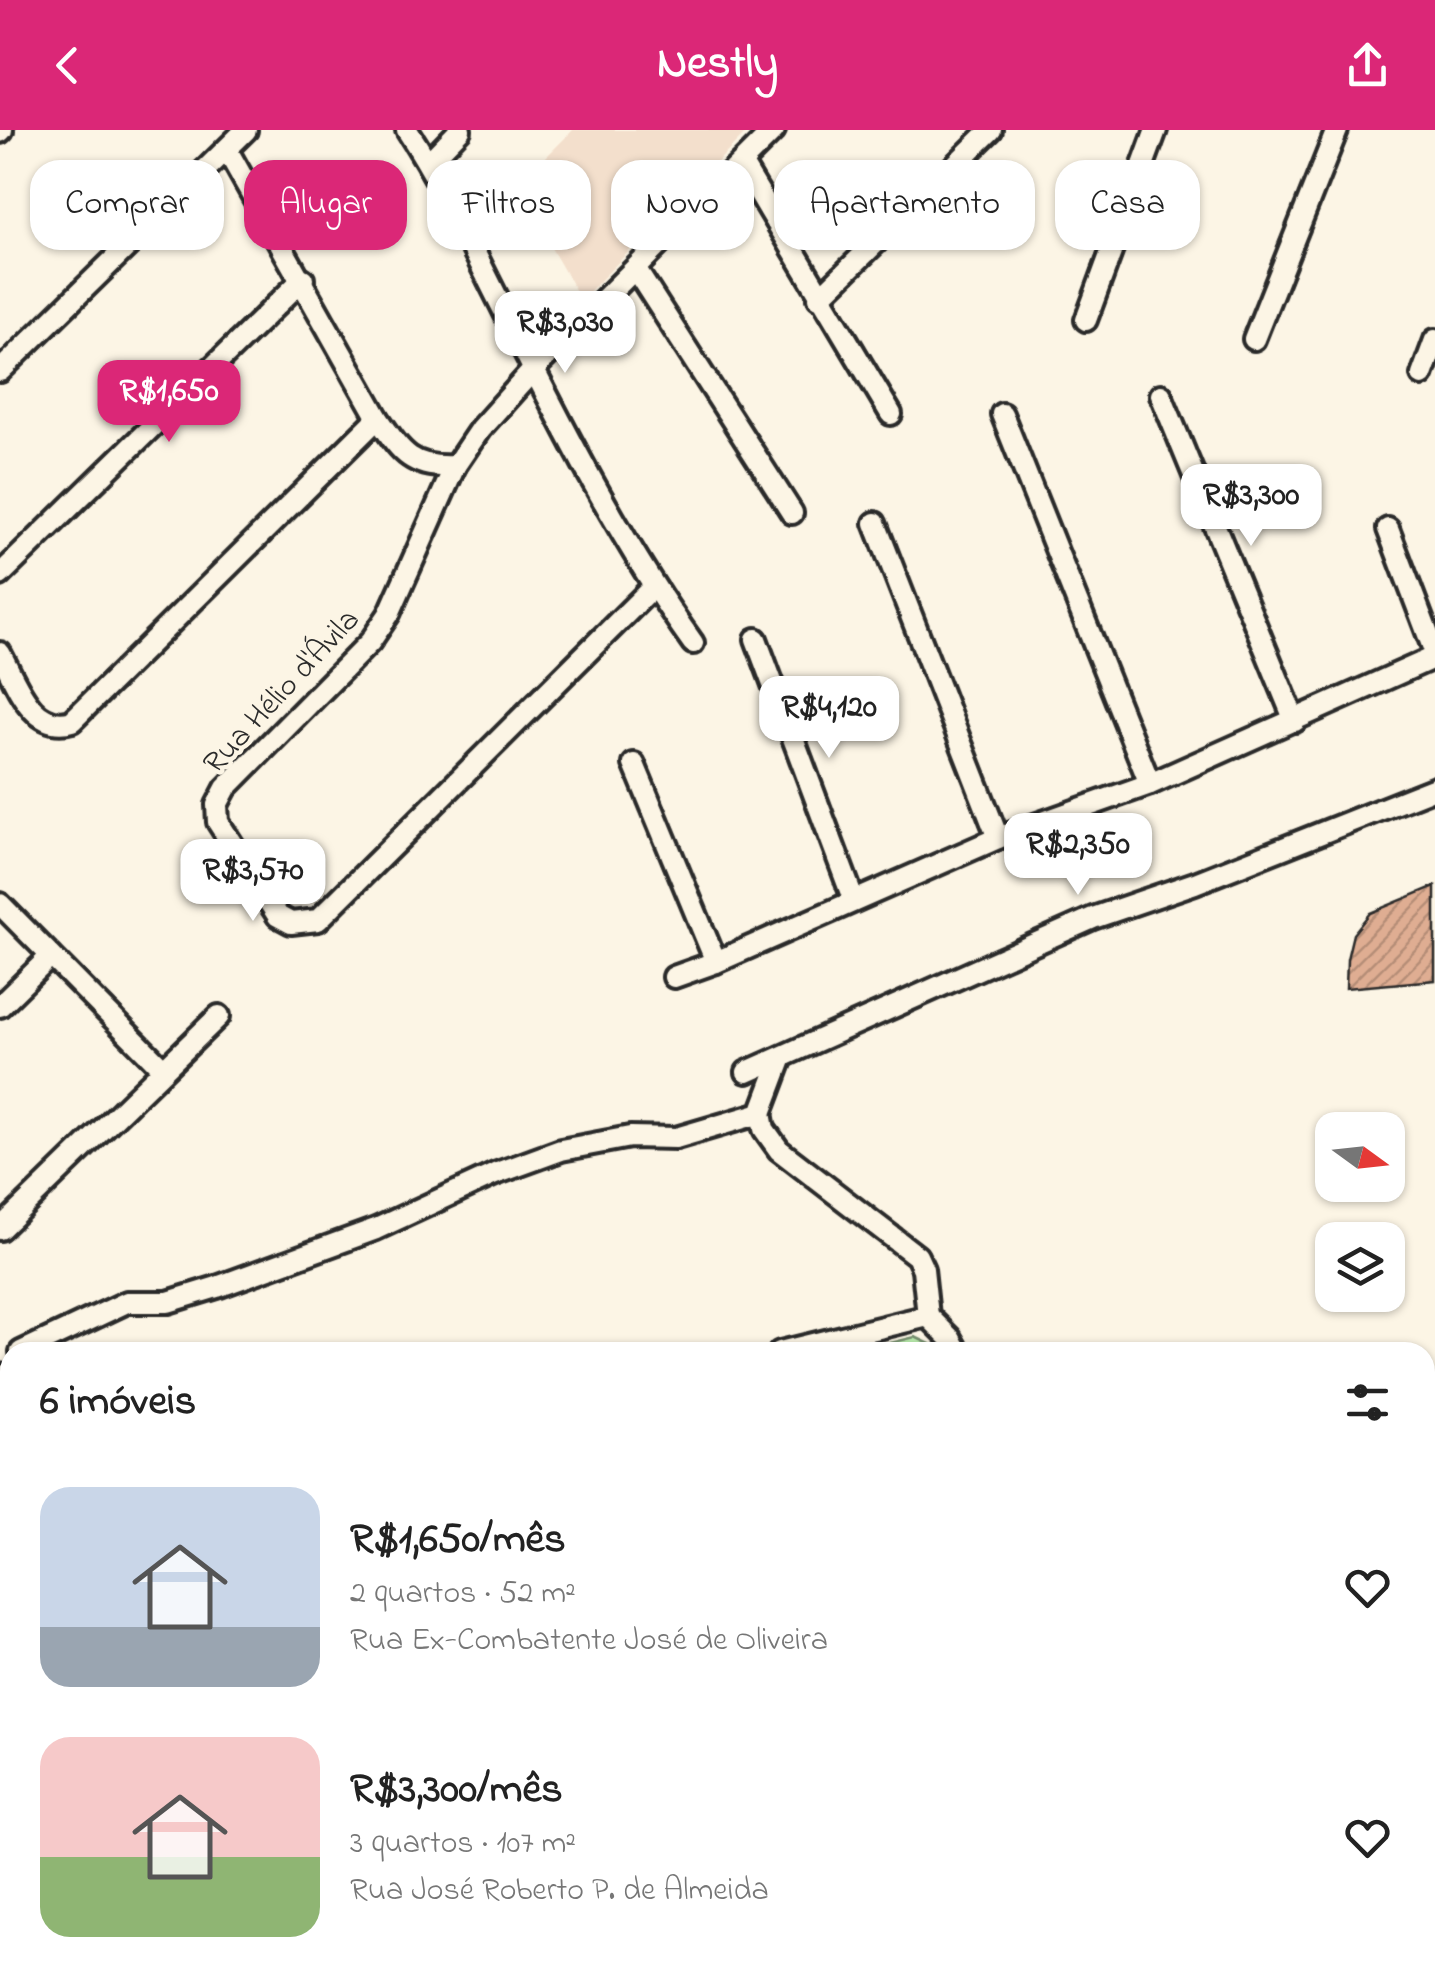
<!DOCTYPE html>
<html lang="pt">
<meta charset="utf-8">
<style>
body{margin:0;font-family:"Indie Flower",sans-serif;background:#f6f6f6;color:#222;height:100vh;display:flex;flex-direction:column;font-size:38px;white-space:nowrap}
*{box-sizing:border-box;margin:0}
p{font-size:32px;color:#767676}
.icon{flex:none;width:55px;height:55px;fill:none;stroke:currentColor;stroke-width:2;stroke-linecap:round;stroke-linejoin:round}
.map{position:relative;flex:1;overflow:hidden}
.sheet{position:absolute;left:0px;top:1212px;width:1435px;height:642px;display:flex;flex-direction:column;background:#fff;border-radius:30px 30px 0 0;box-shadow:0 2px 8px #0004}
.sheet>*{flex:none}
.guide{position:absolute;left:30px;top:30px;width:1375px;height:90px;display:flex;gap:20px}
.needle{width:65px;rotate:105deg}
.tools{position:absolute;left:1315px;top:982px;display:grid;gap:20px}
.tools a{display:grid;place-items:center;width:90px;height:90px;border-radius:20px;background:#fff;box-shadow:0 2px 8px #0004;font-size:50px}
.price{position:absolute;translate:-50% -85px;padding:0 22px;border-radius:20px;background:#fff;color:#222;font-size:32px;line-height:65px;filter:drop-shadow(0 2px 5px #0008)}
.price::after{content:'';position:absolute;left:50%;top:60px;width:30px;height:22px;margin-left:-15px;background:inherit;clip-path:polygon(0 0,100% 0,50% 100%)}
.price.current{background:#db2777;color:#fff}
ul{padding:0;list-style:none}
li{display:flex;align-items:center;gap:30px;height:250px;padding:0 40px}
li span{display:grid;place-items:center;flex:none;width:280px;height:200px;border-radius:30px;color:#555}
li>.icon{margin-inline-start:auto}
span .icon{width:120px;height:120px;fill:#fffc;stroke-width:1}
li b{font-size:42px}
h2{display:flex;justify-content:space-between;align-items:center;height:120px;padding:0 40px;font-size:42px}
.pill{padding:0 35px;border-radius:30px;background:#fff;box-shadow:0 2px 8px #0004;font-size:35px;line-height:90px}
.pill.current{background:#db2777;color:#fff}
header{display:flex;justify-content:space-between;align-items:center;height:130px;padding:0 40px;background:#db2777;color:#fff;font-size:45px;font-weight:700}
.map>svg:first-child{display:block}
.built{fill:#f3dfcc}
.grass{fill:url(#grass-tufts);stroke:#748d6d;stroke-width:2.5}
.garden{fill:#bcefaf;stroke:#748d6d;stroke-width:2.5}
.building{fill:url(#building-hatch);stroke:#2b2b2b;stroke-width:2.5}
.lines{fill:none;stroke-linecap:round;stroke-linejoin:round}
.minor-casing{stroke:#2b2b2b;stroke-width:28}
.major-casing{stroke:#2b2b2b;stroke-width:32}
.minor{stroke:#fcf5e5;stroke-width:20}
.major{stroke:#fddcac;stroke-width:25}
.labels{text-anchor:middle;stroke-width:9;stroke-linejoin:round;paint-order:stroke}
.street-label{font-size:32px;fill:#2b2b2b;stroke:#fcf5e5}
</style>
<header><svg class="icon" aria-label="back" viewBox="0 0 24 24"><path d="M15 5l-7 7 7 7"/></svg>Nestly<svg class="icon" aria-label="share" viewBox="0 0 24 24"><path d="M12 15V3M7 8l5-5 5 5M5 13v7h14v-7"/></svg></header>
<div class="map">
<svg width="1435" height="1853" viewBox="0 0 1435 1853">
<defs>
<pattern id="grass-tufts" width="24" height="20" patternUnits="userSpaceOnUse" patternTransform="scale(2.5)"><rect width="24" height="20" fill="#bcefaf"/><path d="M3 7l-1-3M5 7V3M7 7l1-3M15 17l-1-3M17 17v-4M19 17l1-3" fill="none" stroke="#a2cd97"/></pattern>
<pattern id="building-hatch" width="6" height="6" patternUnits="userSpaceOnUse" patternTransform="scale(2.5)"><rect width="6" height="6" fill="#dfad92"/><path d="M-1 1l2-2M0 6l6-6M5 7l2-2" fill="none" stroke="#b58d77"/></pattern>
</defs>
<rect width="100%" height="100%" fill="#fcf5e5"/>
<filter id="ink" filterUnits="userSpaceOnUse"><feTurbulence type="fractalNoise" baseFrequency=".01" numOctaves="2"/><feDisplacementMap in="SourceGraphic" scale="20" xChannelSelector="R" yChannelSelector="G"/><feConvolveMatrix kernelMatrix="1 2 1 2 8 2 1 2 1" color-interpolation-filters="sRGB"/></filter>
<g filter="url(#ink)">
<!-- built -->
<path class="built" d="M573,0h176l-168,170 -65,-113z"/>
<!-- grass -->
<path class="grass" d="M0,1337l10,13v66l-10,-6z"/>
<!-- garden -->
<g class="garden">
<path d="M915,1207l17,8 2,7h-81z"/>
<path d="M378,1845h436l-35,8h-396z"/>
</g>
<!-- building -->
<path class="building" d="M1435,756v94l-89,8 1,-29 6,-25 17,-21z"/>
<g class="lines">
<defs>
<g id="minor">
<path d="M407,0c36,55 64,116 94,175 58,115 117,233 192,338"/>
<path d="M0,2l2,-2"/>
<path d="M227,20l151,268c23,34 33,51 77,48l25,-37 53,-59 241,-240"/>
<path d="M428,33l32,-33"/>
<path d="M742,34l149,250"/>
<path d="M636,140l156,243"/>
<path d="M819,168l172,-168"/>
<path d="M1086,190l70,-190"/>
<path d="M1254,209l83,-209"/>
<path d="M0,241l246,-241"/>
<path d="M1422,245l13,-35"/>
<path d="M1161,265l134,326"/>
<path d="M1002,284l148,370"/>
<path d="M455,336l-66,148 -19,28 -144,146 -9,17 1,17 60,94 13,7 27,-3 335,-333"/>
<path d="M875,393l123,315"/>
<path d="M1388,399l47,124"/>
<path d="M0,445l303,-296"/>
<path d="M756,509l98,262"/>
<path d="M0,523c16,29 32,80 72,68l306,-303"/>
<path d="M634,634l82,198"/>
<path d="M0,774l163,165"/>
<path d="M674,847l42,-15 282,-124 152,-54 285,-127"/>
<path d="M0,876l51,-50"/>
<path d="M747,942l346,-154 102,-35 240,-95"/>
<path d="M761,983l3,16 15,21 138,106 6,13 5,47"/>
<path d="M0,1099l219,-213"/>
<path d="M928,1186l22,22 8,14"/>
<path d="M21,1222l106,-50h41l49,-15 159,-58 119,-55 66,-24 69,-13 46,1 85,-25 21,-56"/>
<path d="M780,1222l148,-36"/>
<path d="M0,1245l10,9"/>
<path d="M0,1293l10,-5"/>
<path d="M1425,1507l10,-1"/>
<path d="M0,1553h5"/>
<path d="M0,1725l10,1"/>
<path d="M356,1845l5,8"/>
<path d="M1093,1845l2,8"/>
<path d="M45,1853v-8"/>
<path d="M854,1853l32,-8"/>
</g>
<g id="major">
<path d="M0,1314l10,13"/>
<path d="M0,1425l10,10"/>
<path d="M210,1845l3,8"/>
</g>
</defs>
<!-- minor casing -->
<use href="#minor" class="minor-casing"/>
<!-- major casing -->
<use href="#major" class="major-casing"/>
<!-- minor -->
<use href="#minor" class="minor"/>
<!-- major -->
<use href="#major" class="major"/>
</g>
</g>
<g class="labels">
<!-- street labels -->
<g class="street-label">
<text transform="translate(280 560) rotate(-47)" y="11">Rua Hélio d'Ávila</text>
</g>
</g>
</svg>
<div class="tools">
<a><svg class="needle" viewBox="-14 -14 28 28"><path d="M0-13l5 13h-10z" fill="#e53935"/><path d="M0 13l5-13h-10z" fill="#767676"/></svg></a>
<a><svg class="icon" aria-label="layers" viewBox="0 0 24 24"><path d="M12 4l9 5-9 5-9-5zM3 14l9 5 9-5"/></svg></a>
</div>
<b class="price" style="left:565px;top:246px">R$3,030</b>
<b class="price current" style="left:169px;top:315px">R$1,650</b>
<b class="price" style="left:1251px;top:419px">R$3,300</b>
<b class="price" style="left:829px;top:631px">R$4,120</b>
<b class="price" style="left:1078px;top:768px">R$2,350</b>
<b class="price" style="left:253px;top:794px">R$3,570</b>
<div class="guide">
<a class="pill">Comprar</a>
<a class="pill current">Alugar</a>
<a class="pill">Filtros</a>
<a class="pill">Novo</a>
<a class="pill">Apartamento</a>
<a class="pill">Casa</a>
</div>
<section class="sheet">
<h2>6 imóveis<svg class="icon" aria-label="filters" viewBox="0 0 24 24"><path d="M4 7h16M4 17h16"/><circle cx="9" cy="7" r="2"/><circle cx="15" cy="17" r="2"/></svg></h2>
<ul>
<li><span style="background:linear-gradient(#c9d6e8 70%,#9aa5b1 0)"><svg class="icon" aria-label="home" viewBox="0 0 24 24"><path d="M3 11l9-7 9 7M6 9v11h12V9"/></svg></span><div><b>R$1,650/mês</b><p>2 quartos · 52 m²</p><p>Rua Ex-Combatente José de Oliveira</p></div><svg class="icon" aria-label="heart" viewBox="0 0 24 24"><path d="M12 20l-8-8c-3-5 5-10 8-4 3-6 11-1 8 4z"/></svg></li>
<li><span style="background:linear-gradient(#f6c9c9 60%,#8fb573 0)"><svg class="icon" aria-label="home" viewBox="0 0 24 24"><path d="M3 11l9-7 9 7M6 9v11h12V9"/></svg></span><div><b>R$3,300/mês</b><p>3 quartos · 107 m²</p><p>Rua José Roberto P. de Almeida</p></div><svg class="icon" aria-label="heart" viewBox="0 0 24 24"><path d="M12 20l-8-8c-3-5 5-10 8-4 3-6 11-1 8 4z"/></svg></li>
</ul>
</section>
</div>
